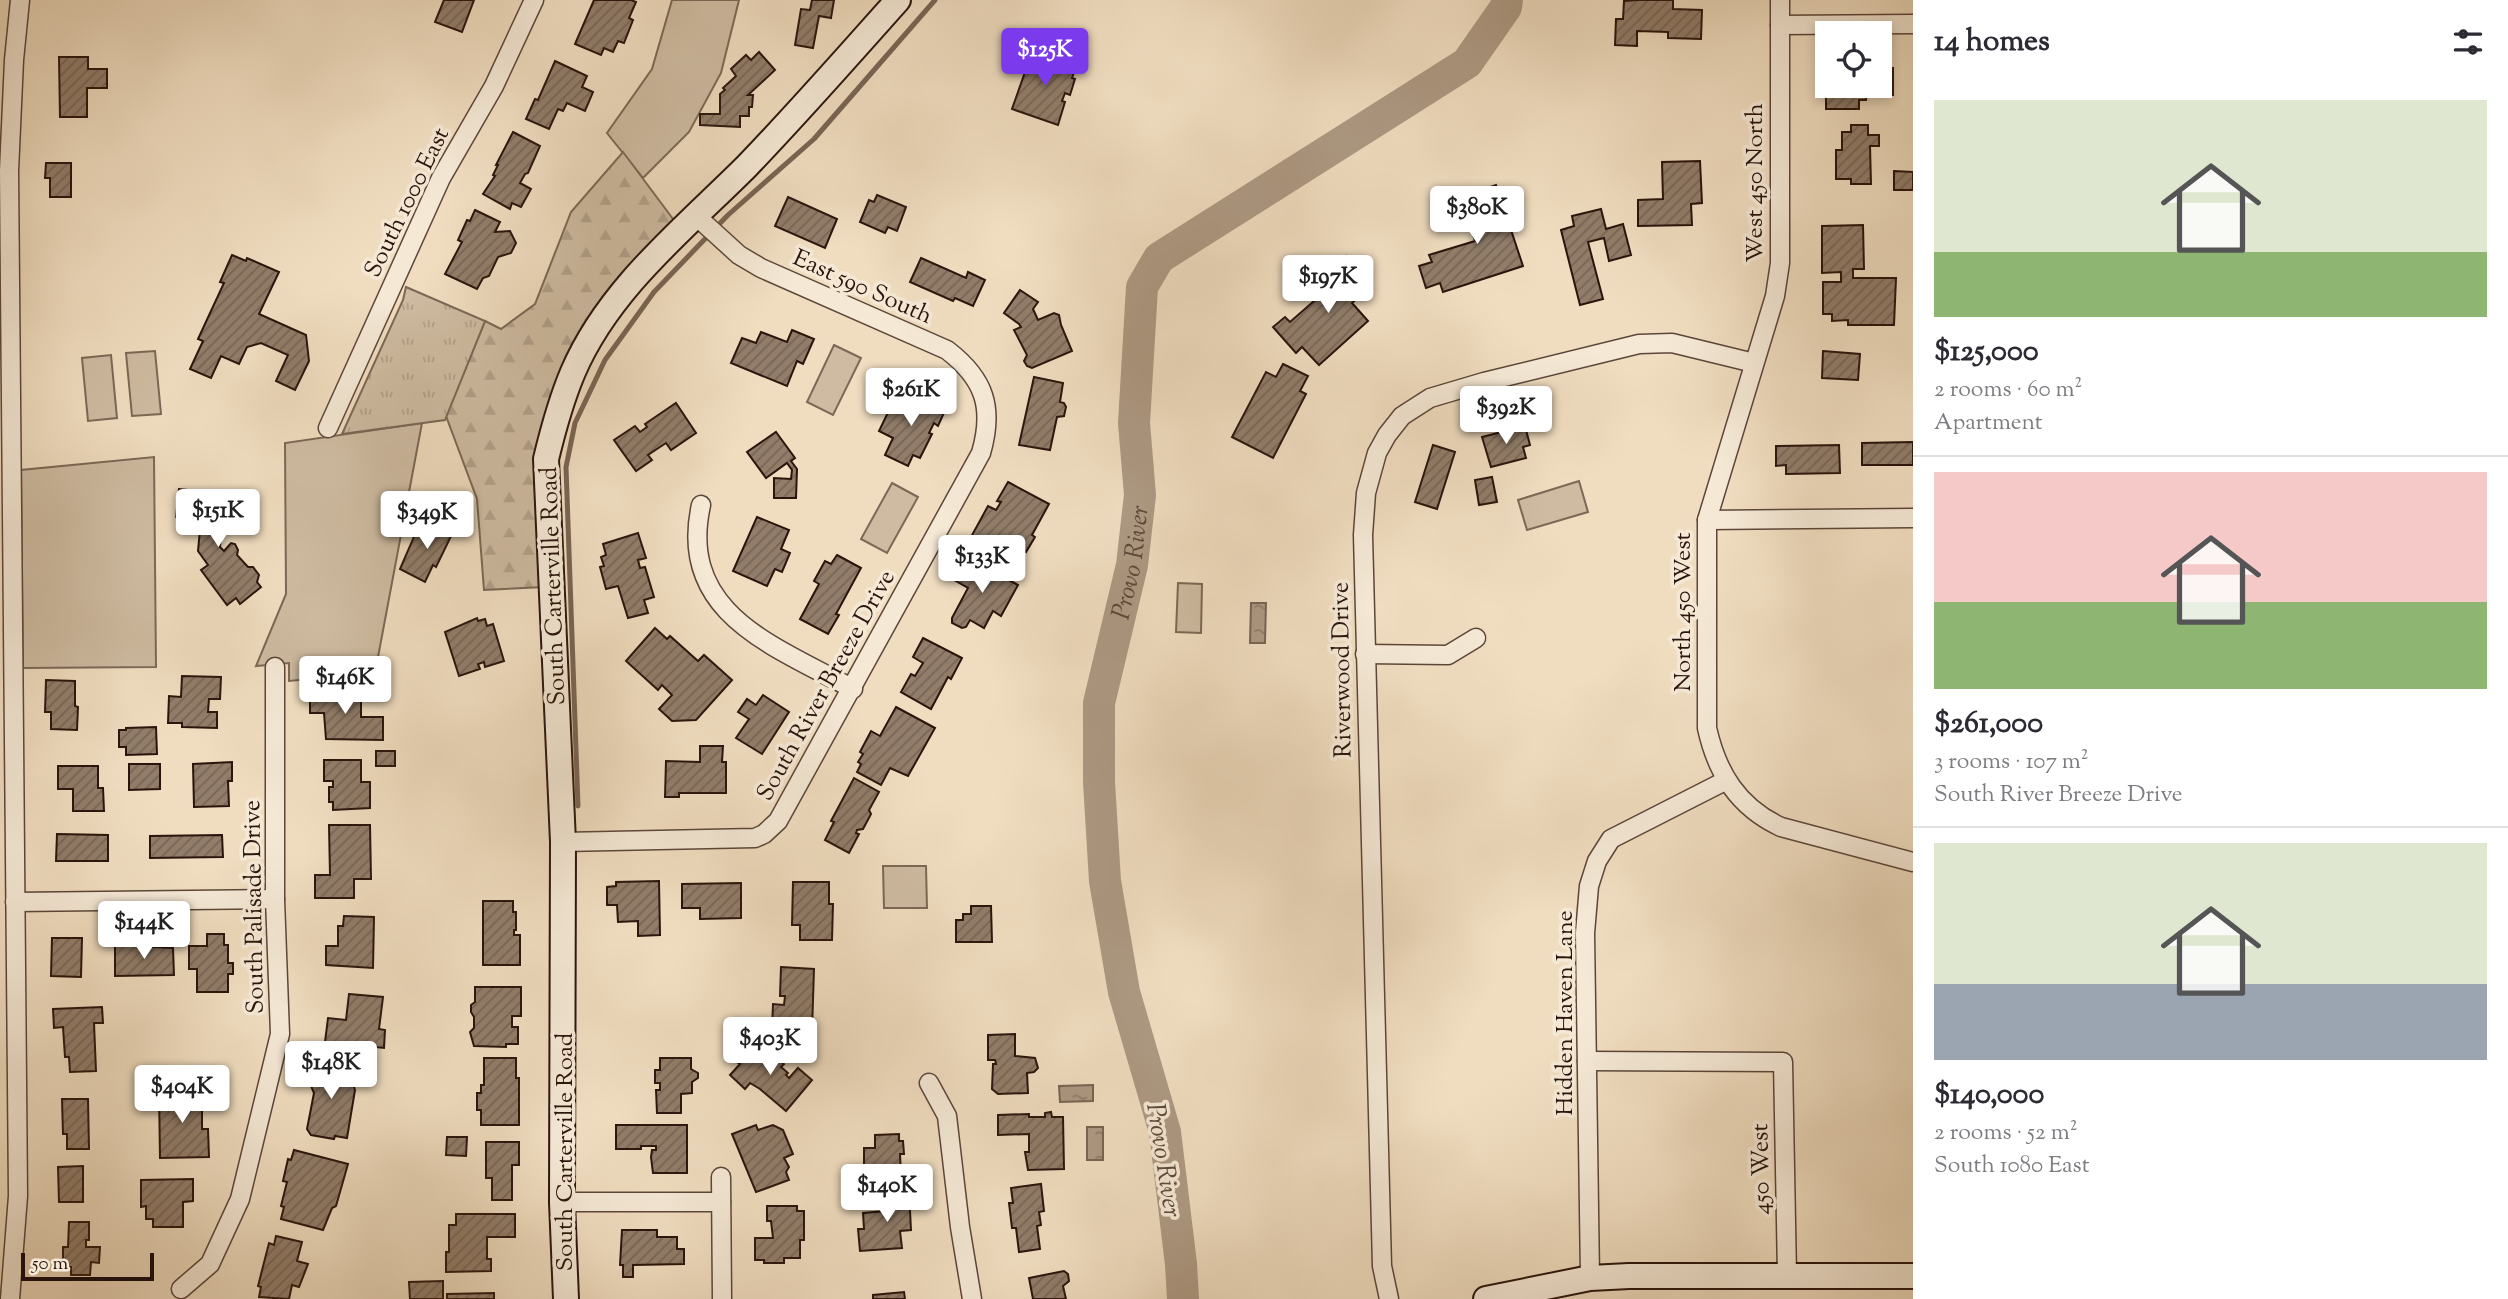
<!DOCTYPE html>
<meta charset="utf-8">
<style>
body{margin:0;font-family:"Sorts Mill Goudy",serif;background:#f2f2f3;color:#2b2b33;height:100vh;display:flex;flex-direction:column;font-size:26px;white-space:nowrap}
*{box-sizing:border-box;margin:0}
p{font-size:23px;color:#7c7c81}
.icon{flex:none;width:38px;height:38px;fill:none;stroke:currentColor;stroke-width:2;stroke-linecap:round;stroke-linejoin:round}
.map{position:relative;flex:1;overflow:hidden}
.side{display:flex;flex-direction:column;background:#fff;width:595px}
.side>*{flex:none}
.fabs{position:absolute;left:1815px;top:21px;display:grid;gap:14px}
.fabs a{display:grid;place-items:center;width:77px;height:77px;border-radius:0px;background:#fff;box-shadow:0 4px 10px #0003;font-size:35px}
.scale{position:absolute;left:21px;bottom:18px;width:133px;box-sizing:border-box;padding-left:7px;border:4px solid #2a140c;border-top:0;font-size:19px;line-height:24px;white-space:nowrap;color:#2a140c;-webkit-text-stroke:5px #f5e9d6;paint-order:stroke}
.price{position:absolute;translate:-50% -60px;padding:0 16px;border-radius:7px;background:#fff;color:#222;font-size:23px;line-height:46px;filter:drop-shadow(0 2px 4px #0008)}
.price::after{content:'';position:absolute;left:50%;top:42px;width:21px;height:16px;margin-left:-10px;background:inherit;clip-path:polygon(0 0,100% 0,50% 100%)}
.price.on{background:#7c3aed;color:#fff}
ul{padding:0;list-style:none}
li{display:grid;align-content:center;gap:14px;height:371px;padding:0 21px}
li+li{border-top:2px solid #e1e1e2}
li span{display:grid;place-items:center;height:217px;border-radius:0px;color:#555}
li>.icon{margin-inline-start:auto}
span .icon{width:126px;height:126px;fill:#fffc;stroke-width:1}
li b{font-size:30px}
h2{display:flex;justify-content:space-between;align-items:center;height:84px;padding:0 21px;font-size:30px}
main{display:flex;flex:1;min-height:0}
.map>svg:first-child{display:block}
.grass{fill:#cebba1;stroke:#7c6856;stroke-width:2}
.forest{fill:url(#forest-firs);stroke:#7c6856;stroke-width:2}
.park{fill:url(#park-tufts);stroke:#7c6856;stroke-width:2}
.water{fill:url(#water-ripples);stroke:#796453;stroke-width:2}
.lines{fill:none;stroke-linecap:round;stroke-linejoin:round}
.stream{stroke:#796453;stroke-width:5}
.river{stroke:#ad9983;stroke-width:32}
.building{fill:url(#building-hatch);stroke:#2a140c;stroke-width:2}
.street-casing{stroke:#5c4639;stroke-width:21}
.secondary-casing{stroke:#2a140c;stroke-width:28}
.street{stroke:#f5e9d6;stroke-width:18}
.secondary{stroke:#f5e9d6;stroke-width:24}
.labels{text-anchor:middle;stroke-width:7;stroke-linejoin:round;paint-order:stroke}
.street-label{font-size:24px;fill:#2a140c;stroke:#f5e9d6}
.water-label{font-size:26px;font-style:italic;fill:#5e493c;stroke:#f5e9d6}
</style>
<main>
<div class="map">
<svg width="1913" height="1299" viewBox="0 0 1913 1299">
<defs>
<pattern id="forest-firs" width="22" height="20" patternUnits="userSpaceOnUse" patternTransform="scale(1.75)"><rect width="22" height="20" fill="#cebba1"/><path d="M5 1l3.5 6h-7zM16 11l3.5 6h-7z" fill="#b1a089"/></pattern>
<pattern id="park-tufts" width="24" height="20" patternUnits="userSpaceOnUse" patternTransform="scale(1.75)"><rect width="24" height="20" fill="#cebba1"/><path d="M3 7l-1-3M5 7V3M7 7l1-3M15 17l-1-3M17 17v-4M19 17l1-3" fill="none" stroke="#b1a089"/></pattern>
<pattern id="water-ripples" width="26" height="14" patternUnits="userSpaceOnUse" patternTransform="scale(1.75)"><rect width="26" height="14" fill="#ad9983"/><path d="M2 4q2-2 4 0t4 0M15 11q2-2 4 0t4 0" fill="none" stroke="#8d7c6a"/></pattern>
<pattern id="building-hatch" width="6" height="6" patternUnits="userSpaceOnUse" patternTransform="scale(1.75)"><rect width="6" height="6" fill="#917d6a"/><path d="M-1 1l2-2M0 6l6-6M5 7l2-2" fill="none" stroke="#776556"/></pattern>
</defs>
<rect width="100%" height="100%" fill="#f0ddc0"/>
<filter id="stains"><feTurbulence type="fractalNoise" baseFrequency=".00286" numOctaves="4"/><feColorMatrix values="0 0 0 0 .2 0 0 0 0 .09 0 0 0 0 .02 0 0 0 .5 -.17"/></filter>
<radialGradient id="worn" r=".72"><stop offset=".6" stop-color="#630" stop-opacity="0"/><stop offset="1" stop-color="#630" stop-opacity=".3"/></radialGradient>
<!-- grass -->
<g class="grass">
<path d="M672,0h67l-18,73 -32,59 -46,46 -36,-45 45,-64z"/>
<path d="M834,345l27,13 -28,57 -26,-13z"/>
<path d="M155,351l6,63 -29,2 -6,-63z"/>
<path d="M111,355l6,63 -29,3 -6,-63z"/>
<path d="M422,423l-47,250 -86,8v-18l-33,3 30,-72 -1,-151z"/>
<path d="M154,457l2,210 -133,1 -2,-198z"/>
<path d="M1579,481l9,31 -61,18 -9,-30z"/>
<path d="M892,483l26,14 -31,56 -26,-14z"/>
<path d="M1178,583l24,1 -1,49 -25,-1z"/>
<path d="M883,866h43l1,42h-43z"/>
</g>
<!-- forest -->
<path class="forest" d="M623,152l53,71 -132,208v156l-60,3 -7,-91 -31,-83 39,-95 16,8 34,-25 36,-92z"/>
<!-- park -->
<path class="park" d="M406,287l79,34 -40,99 -103,14 61,-134z"/>
<!-- water -->
<g class="water">
<path d="M1251,603h15l-1,40h-15z"/>
<path d="M1093,1085v16l-33,1 -1,-16z"/>
<rect x="1087" y="1127" width="16" height="33"/>
</g>
<g class="lines">
<!-- stream -->
<path class="stream" d="M578,806l-12,-339 9,-44 30,-63 49,-68 74,-77 86,-76 121,-139"/>
<!-- river -->
<path class="river" id="s1" d="M1183,1299l-2,-35 -16,-132 -41,-140 -19,-111 -6,-99v-79l33,-138 8,-70 -6,-72 8,-136 17,-29 308,-195 39,-56 1,-7"/>
</g>
<!-- building -->
<g class="building">
<path d="M444,0h30l-12,32 -27,-10z"/>
<path d="M594,0h37l5,2 -7,16 4,2 -9,23 -6,-2 -5,11 -9,-4 -3,7 -26,-11z"/>
<path d="M812,0h22l-3,18 -12,-2 -6,32 -18,-3 6,-36 9,1z"/>
<path d="M1638,0h35v9l29,1 -1,29 -33,-1v-6l-31,-1v15l-22,-1 1,-26h7l1,-18z"/>
<path d="M759,52l16,18 -27,25h5l-1,12h-3v9h-9v11l-40,-2v-11h20v-20l5,-4 -2,-2 13,-12 -5,-7 15,-14 5,5z"/>
<path d="M1042,52l35,12 -5,14 3,1 -5,16 -5,-2 -3,8 3,1 -7,23 -46,-16 19,-54 9,3z"/>
<path d="M59,57h29v12h19v19h-20v29h-27z"/>
<path d="M555,61l32,15 -5,11 11,5 -8,19 -18,-8 -4,8 -5,-2 -9,20 -23,-10 9,-20 3,1z"/>
<path d="M1880,68h13v27h-20v-9h7z"/>
<path d="M1832,86h35l-1,14h-7v9h-33v-14h6z"/>
<path d="M1851,125h17v10h11v11h-9l1,38h-20v-5h-15v-29h6v-18h9z"/>
<path d="M513,132l27,14 -12,27 -3,1 -5,9 11,6 -10,18 -9,-4 -2,6 -27,-15 12,-18 -2,-1 5,-10h-2z"/>
<path d="M1700,161l2,42 -11,1 1,21 -54,1v-26l25,-1 -1,-37z"/>
<path d="M46,163h25v34h-21v-19h-5z"/>
<path d="M1894,171l19,1v18h-19z"/>
<path d="M1496,185l27,81 -80,26 -3,-9 -14,5 -7,-22 13,-4 -3,-7 46,-14 -14,-44z"/>
<path d="M877,195l29,12 -9,24 -9,-4 -3,6 -25,-11 9,-22 5,2z"/>
<path d="M788,197l49,22 -12,29 -50,-22z"/>
<path d="M1601,209l5,20 17,-5 8,31 -22,6 -5,-23 -16,4 15,57 -23,6 -19,-75 13,-4 -2,-10z"/>
<path d="M475,210l25,12 -5,10 15,-1 6,12 -5,10 -13,4 -9,19 -6,2 -6,11 -32,-15 17,-32 -4,-2 9,-20 3,1z"/>
<path d="M1863,225l1,44h-11v9h43l-2,47h-46v-5l-16,1v-7h-9v-32h18v-10l-19,1v-47z"/>
<path d="M232,255l14,6 1,-3 32,14 -20,42 47,21 3,26 -14,29 -19,-9 12,-26 -27,-12 -14,4 -8,17 -18,-8 -10,22 -21,-9 13,-28 -5,-2 26,-56 -4,-1z"/>
<path d="M1346,256l26,29 -20,18 16,18 -49,44 -17,-18 -6,6 -23,-26 12,-10 5,5 39,-34 -8,-9z"/>
<path d="M921,258l45,20 2,-6 17,8 -12,26 -18,-8 -2,3 -43,-19z"/>
<path d="M1020,290l18,12 -5,7 5,11 16,-7 5,2 2,10 11,26 -40,17 -5,-2 -3,-5 3,-6 -13,-25 7,-3 -2,-3 -15,-11z"/>
<path d="M792,330l22,9 -11,25 -6,-3 -10,25 -56,-23 11,-25 14,5 5,-11 26,10z"/>
<path d="M1823,351l37,3 -2,26 -36,-2z"/>
<path d="M1283,364l25,12 -8,15 6,3 -33,64 -41,-21 34,-65 10,5z"/>
<path d="M1034,377l29,6 -3,19 4,1 2,4 -2,9 -7,1 -7,33 -31,-5z"/>
<path d="M915,394l25,11 1,-2 6,3 -9,20 -4,-3 -5,10 3,1 -12,24 -7,-3 -5,11 -23,-11 8,-17 -14,-7 14,-29 15,8z"/>
<path d="M676,403l20,30 -25,17 -5,-7 -18,12 4,5 -16,11 -22,-31 21,-14 5,6 7,-5 -2,-3z"/>
<path d="M1525,426l5,19 -7,2 3,11 -35,9 -9,-30z"/>
<path d="M776,432l19,26 -4,3 6,8 -1,29h-22v-20l17,1 1,-9 -5,-7 -21,15 -19,-26z"/>
<path d="M1913,442v23h-51v-22z"/>
<path d="M1433,445l22,7 -18,57 -22,-7z"/>
<path d="M1839,445l1,28 -54,1v-9l-10,1v-20z"/>
<path d="M1492,477l5,25 -18,3 -4,-25z"/>
<path d="M1008,482l41,22 -17,31 3,2 -9,15 -3,-2 -4,8 -16,-9 -3,4 -29,-16 17,-31 8,4 5,-8 -4,-1z"/>
<path d="M179,489l34,4 -2,16 13,2 -4,36 4,4 7,-8 4,1 3,6 -1,5 11,12h5l6,8 -2,7 4,5 -21,17 -4,-6 -9,7 -26,-35 7,-5 -10,-14 3,-32 -25,-2z"/>
<path d="M757,517l32,13 -8,19 9,4 -8,19 -7,-3 -8,17 -34,-15z"/>
<path d="M434,521l20,9 -18,37 -3,-2 -8,17 -25,-13 16,-37 10,5z"/>
<path d="M638,533l8,25 -8,2 2,8 5,-1 9,30 -10,3 4,13 -20,5 -10,-32 -12,3 -6,-22 4,-1 -3,-9 5,-2 -3,-11z"/>
<path d="M837,555l24,13 -25,46 3,1 -11,19 -28,-15 19,-35 -5,-3 11,-20 6,3z"/>
<path d="M965,561l18,10 2,-4 33,18 -17,31 -8,-5 -9,17 -14,-8 -4,7 -4,1 -10,-5v-5l16,-30 -14,-8z"/>
<path d="M477,618l1,3 7,-2 2,7 6,-2 11,37 -19,6 -1,-5 -6,2 2,5 -21,7 -14,-44z"/>
<path d="M655,628l12,11 3,-3 28,25 6,-6 28,25 -36,40 -24,1 -13,-12 13,-14 -10,-10 -4,5 -32,-29z"/>
<path d="M923,638l39,20 -11,21 -3,-2 -17,32 -30,-17 10,-18 4,2 8,-13 -10,-6z"/>
<path d="M182,676l39,1 -1,22h-11l-1,13h9v16l-35,-1v-4h-14l1,-27 12,1z"/>
<path d="M46,680l29,1v25l3,1 -1,23 -26,-1v-17h-6z"/>
<path d="M310,691l51,1v25h22v23l-57,-1 -2,-26h-14z"/>
<path d="M763,695l26,17 -27,42 -26,-16 13,-19 -11,-7 9,-13 9,6z"/>
<path d="M896,707l39,21 -27,48 -18,-8 -9,17 -24,-13 4,-8 -3,-2 5,-8 -3,-2 11,-21 9,5z"/>
<path d="M156,727l1,27 -31,1v-8h-7v-17h7v-2z"/>
<path d="M700,746h23l-1,16h4v31h-47v4h-14l1,-36 34,1z"/>
<rect x="376" y="751" width="19" height="15"/>
<path d="M324,760h37v22h9v26l-37,2v-8h-4v-15h4v-6h-9z"/>
<path d="M232,762v19h-4l1,25 -35,1 -1,-43z"/>
<path d="M129,764h31v25l-31,1z"/>
<path d="M58,766h40v22h5l1,23h-31v-22h-15z"/>
<path d="M854,778l25,14 -10,18 2,4 -8,15 -6,1 -1,3 3,1 -10,19 -24,-13 9,-18 -3,-1z"/>
<path d="M329,825h41l1,54h-17v19h-39v-23h15z"/>
<path d="M57,834l51,1v26h-52z"/>
<path d="M222,835l1,22 -73,1v-22z"/>
<path d="M659,881l1,54 -22,1v-15l-20,1 -1,-17h-10v-18l9,-1v-4z"/>
<path d="M793,882h36v22h4l-1,36h-32v-15h-8z"/>
<path d="M741,883v35l-41,1v-11h-18v-24z"/>
<path d="M483,901h30v11h3v18h-2v5h6v30h-37z"/>
<path d="M971,906h20l1,36h-36v-22h7v-6h8z"/>
<path d="M344,916l30,1 -1,51 -47,-3v-19h12v-20h5z"/>
<path d="M207,934h17v11h4v18h5v11h-5v18h-31v-23h-8v-23h18z"/>
<path d="M52,938h30l-1,39 -30,-1z"/>
<path d="M115,945l58,3 1,27 -59,1z"/>
<path d="M781,967l33,2 -2,62 -40,-2 1,-25 11,1 1,-9h-5z"/>
<path d="M475,987h46v29h-9v11h6v17h-12v3l-32,-1 -4,-14 4,-4v-11l-3,-5v-7l4,-3z"/>
<path d="M349,994l34,3 -4,32 6,1 -1,18 -59,-6 3,-24 18,2z"/>
<path d="M102,1007l1,16h-9l2,48 -26,1 -1,-15h-4l-2,-30 -9,1 -1,-19z"/>
<path d="M1015,1034v22l20,2 3,10 -4,4 -7,1 1,20 -30,1 -6,-5 1,-25h3l-1,-4h-7v-25z"/>
<path d="M750,1045l21,13 2,-2 11,8 -3,3 7,6 -2,2 3,3 9,-10 14,12 -26,31 -26,-22 -10,-6 -5,6 -15,-14 10,-11 -5,-3z"/>
<path d="M484,1058h32v20h3v47h-38v-15h-4v-17h4v-8h3z"/>
<path d="M660,1058h31v11l7,4v5l-6,4v11l-11,1v19h-24l-1,-23h4v-7h-5v-13h5z"/>
<path d="M345,1060l10,30 -8,48 -12,-2 -1,3 -23,-4 -4,-6 7,-36 -8,-19z"/>
<path d="M159,1091h43v38h6l1,28 -49,1z"/>
<path d="M62,1099h26l1,50h-22v-15h-4z"/>
<path d="M1051,1112l1,5h11l1,52 -36,1 -3,-18h4v-18l-31,1v-20l31,-1v3h16v-4z"/>
<path d="M616,1125h71v48h-34l-2,-16 1,-7h4v-4h-15v3h-25z"/>
<path d="M756,1125l2,5 15,-5 10,5 10,24 -9,4 5,9 -3,5 3,8 -33,12 -24,-58z"/>
<path d="M899,1134v7h4l1,13h-4l1,21 -31,1 -1,-6h-5v-22h11v-13z"/>
<path d="M447,1137h20l-1,19 -20,-1z"/>
<path d="M486,1142h33v23h-7v35h-20v-22h-6z"/>
<path d="M294,1150l54,14 -12,42 -4,2 -9,22 -42,-11 3,-12 -3,-1 6,-24 -4,-1 5,-22 3,1z"/>
<path d="M83,1166v36h-24l-1,-35z"/>
<path d="M193,1179v22l-10,1v25h-30v-8h-7v-13l-5,1v-27z"/>
<path d="M1041,1184l3,27 -5,1 2,13 -4,1 3,23 -21,3 -3,-24h-4l-3,-25h4l-2,-15z"/>
<path d="M909,1191l2,39 -11,1 2,17 -42,3 -2,-22h6l-1,-16 23,-2 -2,-19z"/>
<path d="M767,1206h30v5h7v29h-4v18h-16v5h-20v-3h-9v-22h18l-2,-17h-4z"/>
<path d="M456,1214h59v23h-28v22h4v12l-45,1v-20h3v-27h7z"/>
<path d="M69,1222h20v18h-3v7h14l-1,16 -8,-1 -1,13h-19v-8h-8v-20h5z"/>
<path d="M622,1230h35v7h20v12h7v15l-51,1v12h-10v-12h-3z"/>
<path d="M276,1236l26,6 -5,19 11,3 -9,23 -7,-2 -3,14 -30,-2 2,-10 -3,-1 11,-43 5,2z"/>
<path d="M1064,1271l4,3 1,7 -6,5 3,13h-33l-4,-21z"/>
<path d="M443,1281v18h-33l-1,-17z"/>
<path d="M904,1292l1,7h-32v-4z"/>
<path d="M494,1293v6h-47v-5z"/>
</g>
<g class="lines">
<defs>
<g id="street">
<path d="M1780,0v263l-5,33 -68,224v208c10,45 31,79 74,99l132,35"/>
<path d="M1780,25l133,-1"/>
<path d="M328,428l113,-250 53,-92 40,-86"/>
<path d="M701,505c-24,109 74,141 152,184"/>
<path d="M1707,520l206,-2"/>
<path d="M1365,654l83,1 28,-17"/>
<path d="M563,842l192,-4 9,-4 14,-13 203,-368c13,-45 4,-74 -34,-103l-186,-82 -22,-13 -44,-40"/>
<path d="M15,902l260,-3"/>
<path d="M1587,1061l196,1 4,213"/>
<path d="M929,1083l18,33 13,111 12,72"/>
<path d="M721,1177l1,122"/>
<path d="M562,1202h159"/>
<path d="M1590,1278l-5,-345 4,-47 8,-25 14,-22 114,-58"/>
<path d="M181,1289l29,-25 30,-65 40,-165 -5,-135v-232"/>
<path d="M10,1299l8,-103 -9,-1025 5,-111 6,-60"/>
<path d="M1389,1299l-7,-33 -19,-731 3,-42 11,-40 10,-18 15,-19 28,-18 54,-16 155,-38 33,-1 82,20"/>
</g>
<g id="secondary">
<path d="M566,1299l-4,-97 1,-360 -17,-383c7,-29 15,-59 27,-87 36,-84 111,-143 174,-206 52,-54 101,-110 151,-166"/>
<path d="M1486,1299l104,-21 39,-2h284"/>
</g>
</defs>
<!-- street casing -->
<use href="#street" class="street-casing"/>
<!-- secondary casing -->
<use href="#secondary" class="secondary-casing"/>
<!-- street -->
<use href="#street" class="street"/>
<!-- secondary -->
<use href="#secondary" class="secondary"/>
</g>
<g class="labels">
<!-- street labels -->
<g class="street-label">
<text transform="translate(1754 183) rotate(-90)" y="8">West 450 North</text>
<text transform="translate(406 202) rotate(-64)" y="8">South 1000 East</text>
<text transform="translate(863 286) rotate(24)" y="8">East 590 South</text>
<text transform="translate(552 586) rotate(-92)" y="8">South Carterville Road</text>
<text transform="translate(1682 612) rotate(-90)" y="8">North 450 West</text>
<text transform="translate(1341 670) rotate(-91)" y="8">Riverwood Drive</text>
<text transform="translate(825 685) rotate(-61)" y="8">South River Breeze Drive</text>
<text transform="translate(253 907) rotate(-91)" y="8">South Palisade Drive</text>
<text transform="translate(1564 1013) rotate(-90)" y="8">Hidden Haven Lane</text>
<text transform="translate(564 1152) rotate(-90)" y="8">South Carterville Road</text>
<text transform="translate(1760 1169) rotate(-91)" y="8">450 West</text>
</g>
<!-- water labels -->
<g class="water-label">
<text dy="9" stroke="none"><textPath href="#s1" startOffset="749">Provo River</textPath></text>
<text transform="translate(1165 1160) rotate(81)" y="9">Provo River</text>
</g>
</g>
<rect width="100%" height="100%" filter="url(#stains)"/>
<rect width="100%" height="100%" fill="url(#worn)"/>
</svg>
<div class="fabs">
<a><svg class="icon" aria-label="locate" viewBox="0 0 24 24"><circle cx="12" cy="12" r="6"/><path d="M12 2v4M12 18v4M2 12h4M18 12h4"/></svg></a>
</div>
<div class="scale">50 m</div>
<b class="price on" style="left:1045px;top:88px">$125K</b>
<b class="price" style="left:1477px;top:246px">$380K</b>
<b class="price" style="left:1328px;top:315px">$197K</b>
<b class="price" style="left:911px;top:428px">$261K</b>
<b class="price" style="left:1506px;top:446px">$392K</b>
<b class="price" style="left:218px;top:549px">$151K</b>
<b class="price" style="left:427px;top:551px">$349K</b>
<b class="price" style="left:982px;top:595px">$133K</b>
<b class="price" style="left:345px;top:716px">$146K</b>
<b class="price" style="left:144px;top:961px">$144K</b>
<b class="price" style="left:770px;top:1077px">$403K</b>
<b class="price" style="left:331px;top:1101px">$148K</b>
<b class="price" style="left:182px;top:1125px">$404K</b>
<b class="price" style="left:887px;top:1224px">$140K</b>
</div>
<section class="side">
<h2>14 homes<svg class="icon" aria-label="filters" viewBox="0 0 24 24"><path d="M4 7h16M4 17h16"/><circle cx="9" cy="7" r="2"/><circle cx="15" cy="17" r="2"/></svg></h2>
<ul>
<li><span style="background:linear-gradient(#dfe7d0 70%,#8fb573 0)"><svg class="icon" aria-label="home" viewBox="0 0 24 24"><path d="M3 11l9-7 9 7M6 9v11h12V9"/></svg></span><div><b>$125,000</b><p>2 rooms · 60 m²</p><p>Apartment</p></div></li>
<li><span style="background:linear-gradient(#f6c9c9 60%,#8fb573 0)"><svg class="icon" aria-label="home" viewBox="0 0 24 24"><path d="M3 11l9-7 9 7M6 9v11h12V9"/></svg></span><div><b>$261,000</b><p>3 rooms · 107 m²</p><p>South River Breeze Drive</p></div></li>
<li><span style="background:linear-gradient(#dfe7d0 65%,#9aa5b1 0)"><svg class="icon" aria-label="home" viewBox="0 0 24 24"><path d="M3 11l9-7 9 7M6 9v11h12V9"/></svg></span><div><b>$140,000</b><p>2 rooms · 52 m²</p><p>South 1080 East</p></div></li>
</ul>
</section>
</main>
